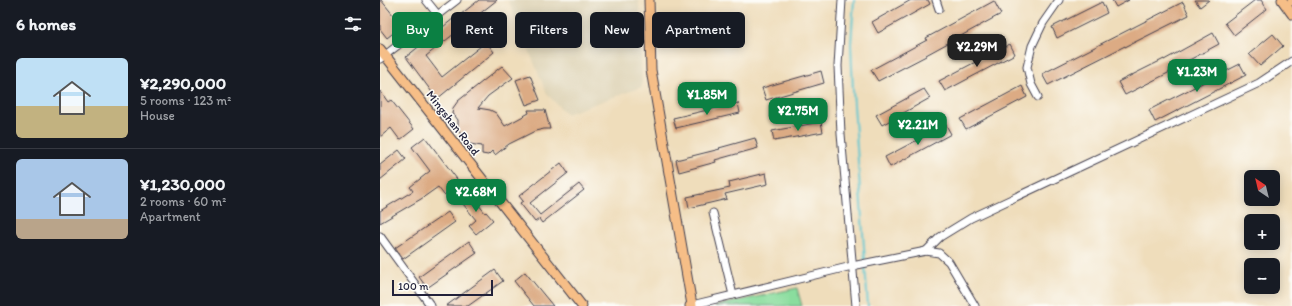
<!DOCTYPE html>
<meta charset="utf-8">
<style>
body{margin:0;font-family:Itim,sans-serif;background:#242831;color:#f1f3f6;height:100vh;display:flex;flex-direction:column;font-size:15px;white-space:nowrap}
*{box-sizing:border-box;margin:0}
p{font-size:13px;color:#9ea1a6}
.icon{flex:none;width:22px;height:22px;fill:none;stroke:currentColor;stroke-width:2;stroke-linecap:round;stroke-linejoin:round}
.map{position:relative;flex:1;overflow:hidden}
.panel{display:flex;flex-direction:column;background:#171b24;width:380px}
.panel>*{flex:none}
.banner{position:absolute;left:12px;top:12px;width:380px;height:36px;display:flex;gap:8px}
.needle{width:26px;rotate:325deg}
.controls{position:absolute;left:864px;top:170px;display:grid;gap:8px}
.controls a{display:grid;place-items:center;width:36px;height:36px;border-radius:6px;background:#171b24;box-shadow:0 2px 10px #0003;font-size:20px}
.scale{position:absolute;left:12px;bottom:10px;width:101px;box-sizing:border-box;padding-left:4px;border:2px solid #22223b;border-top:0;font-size:11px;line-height:14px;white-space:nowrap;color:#22223b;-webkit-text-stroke:3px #fdfcf7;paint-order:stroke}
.price{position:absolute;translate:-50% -34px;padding:0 9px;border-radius:8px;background:#0b8043;color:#fff;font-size:13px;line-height:26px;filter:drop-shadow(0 1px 2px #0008)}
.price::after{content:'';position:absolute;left:50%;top:24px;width:12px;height:9px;margin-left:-6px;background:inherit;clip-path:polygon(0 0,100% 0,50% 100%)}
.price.selected{background:#222;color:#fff}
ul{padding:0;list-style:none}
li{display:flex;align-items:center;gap:12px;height:100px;padding:0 16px}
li+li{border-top:1px solid #363941}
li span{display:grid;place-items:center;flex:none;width:112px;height:80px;border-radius:6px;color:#555}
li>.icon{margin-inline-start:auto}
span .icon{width:48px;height:48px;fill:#fffc;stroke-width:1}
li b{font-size:17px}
h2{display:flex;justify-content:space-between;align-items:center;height:48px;padding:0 16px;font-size:17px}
.chip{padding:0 14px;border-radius:6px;background:#171b24;box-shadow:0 2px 10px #0003;font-size:14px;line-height:36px}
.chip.selected{background:#0b8043;color:#fff}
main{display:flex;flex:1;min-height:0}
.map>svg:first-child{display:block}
.built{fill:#ded3b5}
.green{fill:#8add9e;stroke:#56806c}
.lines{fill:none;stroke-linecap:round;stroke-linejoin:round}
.stream{stroke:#59c6d1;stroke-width:2}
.building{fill:#dcab84}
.minor-casing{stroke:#413e4e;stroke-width:9}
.major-casing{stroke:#413e4e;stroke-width:11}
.minor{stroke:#fff;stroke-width:7}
.major{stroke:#f6be87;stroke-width:9}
.labels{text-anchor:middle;stroke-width:3;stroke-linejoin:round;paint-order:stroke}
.street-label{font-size:12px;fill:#22223b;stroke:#fdfcf7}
</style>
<main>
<section class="panel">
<h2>6 homes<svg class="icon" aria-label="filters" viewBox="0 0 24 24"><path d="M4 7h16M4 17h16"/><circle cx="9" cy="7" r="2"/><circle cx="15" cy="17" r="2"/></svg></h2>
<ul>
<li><span style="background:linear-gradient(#bfe0f5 60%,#c2b280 0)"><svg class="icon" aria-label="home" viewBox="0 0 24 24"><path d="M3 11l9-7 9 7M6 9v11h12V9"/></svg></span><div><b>¥2,290,000</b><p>5 rooms · 123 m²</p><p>House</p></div></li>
<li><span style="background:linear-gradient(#a9c7e8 75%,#b9a48a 0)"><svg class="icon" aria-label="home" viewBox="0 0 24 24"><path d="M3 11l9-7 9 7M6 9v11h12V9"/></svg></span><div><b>¥1,230,000</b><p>2 rooms · 60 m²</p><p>Apartment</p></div></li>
</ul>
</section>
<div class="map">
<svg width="912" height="306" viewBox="0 0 912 306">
<rect width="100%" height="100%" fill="#fdfcf7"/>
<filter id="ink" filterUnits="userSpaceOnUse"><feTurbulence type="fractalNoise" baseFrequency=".025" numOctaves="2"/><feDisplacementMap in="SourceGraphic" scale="8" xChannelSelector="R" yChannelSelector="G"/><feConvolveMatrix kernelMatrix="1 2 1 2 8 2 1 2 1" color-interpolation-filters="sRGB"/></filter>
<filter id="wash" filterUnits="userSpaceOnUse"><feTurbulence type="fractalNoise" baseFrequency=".012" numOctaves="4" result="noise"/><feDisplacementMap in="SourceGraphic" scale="16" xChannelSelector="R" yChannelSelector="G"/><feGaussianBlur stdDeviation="0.9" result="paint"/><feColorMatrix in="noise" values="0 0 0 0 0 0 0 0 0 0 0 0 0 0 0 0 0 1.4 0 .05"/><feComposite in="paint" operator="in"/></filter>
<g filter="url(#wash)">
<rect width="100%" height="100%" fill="#efddbb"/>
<!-- built -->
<path class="built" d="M128,0h131l3,87 -76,27 -19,-20z"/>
<!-- green -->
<path class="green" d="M417,288l5,18h-87z"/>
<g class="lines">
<!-- stream -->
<g class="stream">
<path d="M474,0l-3,44 2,47 12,170"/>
<path d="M485,265l3,41"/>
</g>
</g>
<g id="blocks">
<!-- building -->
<g class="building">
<path d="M0,0h1l21,26 -15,12 -7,-9z"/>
<path d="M99,0h18l-71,56 16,21 44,-35 8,10 -57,47 -31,-42 53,-43 1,1z"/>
<path d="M531,0h17l2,4 -52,29 -6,-11z"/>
<path d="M732,0h17l-13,7z"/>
<path d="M815,0h14l-9,7z"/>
<path d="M875,0h6l6,9 -33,26 -9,-12z"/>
<path d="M614,1l7,13 -75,41v1l-48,25 -7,-11 56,-30 -1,-2z"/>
<path d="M722,2l5,11 -50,25 -5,-11z"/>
<path d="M803,2l6,13 -64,32v-1l-77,39 -6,-11z"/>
<path d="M833,33l6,11 -50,27 1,1 -45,23 -7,-13 46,-23v1z"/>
<path d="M893,34l10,12 -23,20 -11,-12z"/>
<path d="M630,44l5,10 -70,37 -6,-10z"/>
<path d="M860,64l6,11 -91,47 -6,-12z"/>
<path d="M122,66l11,12 -25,18 -10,12 12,2 6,3 9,13 24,-13 -1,-3h17l5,19h-6l-9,2 -26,13 -14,11 -3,-4 -4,4 -6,-1v-8l-12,-2 -9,-8 -3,-9v-7l-3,-4 -3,-2 1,-6 5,-7z"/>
<path d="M441,71l3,12 -58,17 -4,-12z"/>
<path d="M150,75l10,25 -14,5 -10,-25z"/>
<path d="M642,86l5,11 -61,32 -6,-10z"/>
<path d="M544,89l6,9 -48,27 -6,-10z"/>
<path d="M0,91l8,11 3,-2 23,29 -14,11 -9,-12 -11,9z"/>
<path d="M358,103l2,10 -64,15 -3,-10z"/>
<path d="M441,122l2,10 -49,9 -2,-10z"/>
<path d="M566,125l5,9 -61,33 -5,-10z"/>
<path d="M45,137l35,46 -16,12 -6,-8 -17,12 -41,24v-12l33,-20 -3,-4 20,-16 -18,-24z"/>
<path d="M375,138l3,10 -43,12 1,2 -37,10 -3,-12 44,-11 -1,-1z"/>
<path d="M19,150l7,9 -26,21v-15z"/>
<path d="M181,163l7,10 -38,30 10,12 39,-31 5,6 -42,33 -3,-4 -4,3 -15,-19 3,-2 -4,-5z"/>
<path d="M386,173l2,11 -43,10 2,5 -38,9 -2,-11 43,-9 -1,-6z"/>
<path d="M89,192l16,21 1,-1 7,8 -17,14 -7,-8 7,-6 -17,-21z"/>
<path d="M68,212l7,10 -52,37 -8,-11z"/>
<path d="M89,241l8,12 -50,35 -8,-11z"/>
<path d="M115,270l8,11 -35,25h-22z"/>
<path d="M145,272l28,34h-19l-20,-25z"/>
</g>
</g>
</g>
<g filter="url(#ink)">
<use href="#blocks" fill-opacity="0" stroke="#413e4e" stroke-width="1"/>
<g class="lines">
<defs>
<g id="minor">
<path d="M46,0l12,15"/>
<path d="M462,0l-4,66 3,68 15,172"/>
<path d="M556,0l3,9"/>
<path d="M0,59l77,-59"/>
<path d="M658,97l-7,-13 -4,-17 5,-21 11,-23 16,-23"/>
<path d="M333,213l20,82"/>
<path d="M0,236l51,70"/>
<path d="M546,251l14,-14 31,-19 288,-135 33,-22"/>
<path d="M312,305l160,-39 74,-15 13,2 10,9 26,44"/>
</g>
<g id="major">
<path d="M269,0l2,70 41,235 -2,1"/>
<path d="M902,0l10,14"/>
<path d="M912,0v1"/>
<path d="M0,49l202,257"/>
</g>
</defs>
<!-- minor casing -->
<use href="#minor" class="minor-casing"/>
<!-- major casing -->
<use href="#major" class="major-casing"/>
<!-- minor -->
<use href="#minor" class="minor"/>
<!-- major -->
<use href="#major" class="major"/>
</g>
</g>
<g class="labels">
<!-- street labels -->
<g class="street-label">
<text transform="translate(73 123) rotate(52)" y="4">Mingshan Road</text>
</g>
</g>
</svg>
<div class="controls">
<a><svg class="needle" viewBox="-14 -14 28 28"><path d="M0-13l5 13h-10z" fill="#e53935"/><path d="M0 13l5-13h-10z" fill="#9ea1a6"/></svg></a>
<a>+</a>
<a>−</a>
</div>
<div class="scale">100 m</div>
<b class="price selected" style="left:597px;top:68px">¥2.29M</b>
<b class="price" style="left:817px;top:93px">¥1.23M</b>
<b class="price" style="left:327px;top:116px">¥1.85M</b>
<b class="price" style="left:418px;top:132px">¥2.75M</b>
<b class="price" style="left:538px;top:146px">¥2.21M</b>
<b class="price" style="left:96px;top:213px">¥2.68M</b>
<div class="banner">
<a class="chip selected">Buy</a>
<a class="chip">Rent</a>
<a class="chip">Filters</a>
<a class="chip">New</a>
<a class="chip">Apartment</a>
</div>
</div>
</main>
